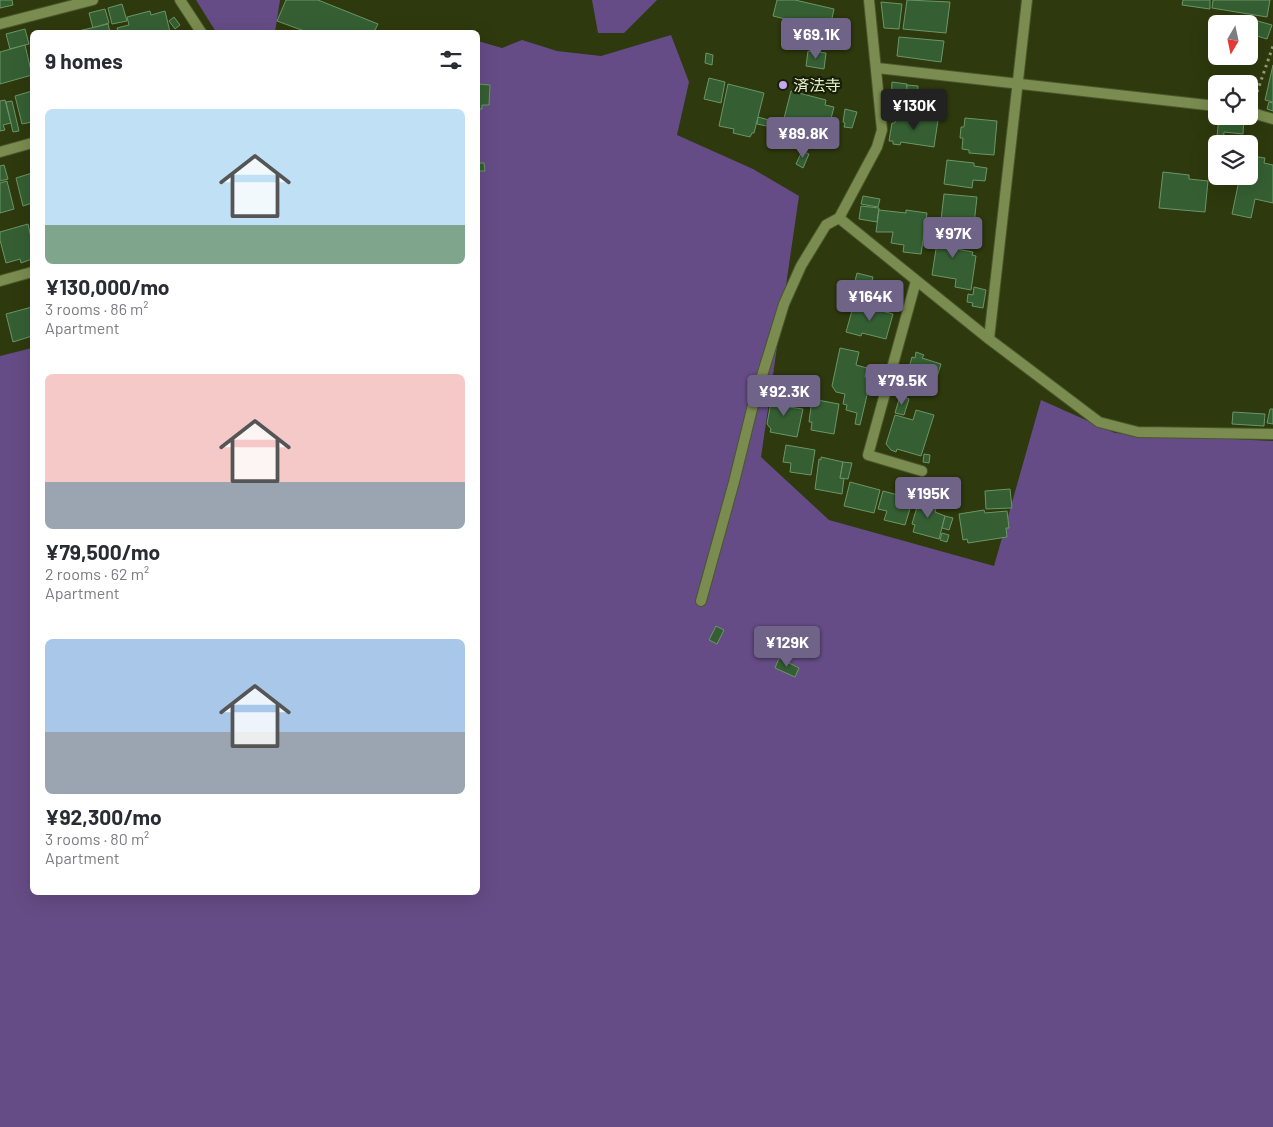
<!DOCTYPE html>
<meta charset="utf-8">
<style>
body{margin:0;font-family:Barlow,"Noto Sans JP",sans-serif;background:#f2f2f3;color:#2b2b33;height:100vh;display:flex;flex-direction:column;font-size:19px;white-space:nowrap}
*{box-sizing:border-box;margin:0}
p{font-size:16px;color:#7c7c81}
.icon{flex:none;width:28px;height:28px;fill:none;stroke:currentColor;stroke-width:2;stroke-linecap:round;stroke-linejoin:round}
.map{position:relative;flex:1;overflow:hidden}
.sheet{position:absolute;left:30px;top:30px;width:450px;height:865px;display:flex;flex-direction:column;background:#fff;border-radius:8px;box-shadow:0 5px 20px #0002}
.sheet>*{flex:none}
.needle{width:32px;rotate:189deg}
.fabs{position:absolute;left:1208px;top:15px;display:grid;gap:10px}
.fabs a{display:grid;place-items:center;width:50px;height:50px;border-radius:8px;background:#fff;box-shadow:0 5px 20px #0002;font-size:25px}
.price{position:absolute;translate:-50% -42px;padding:0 11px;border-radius:5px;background:#706388;color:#fff;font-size:16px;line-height:32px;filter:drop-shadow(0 1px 2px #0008)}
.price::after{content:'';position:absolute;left:50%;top:30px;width:15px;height:11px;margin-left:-8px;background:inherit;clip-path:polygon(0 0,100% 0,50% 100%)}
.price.on{background:#222;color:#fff}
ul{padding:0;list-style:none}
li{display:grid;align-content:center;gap:10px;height:265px;padding:0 15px}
li span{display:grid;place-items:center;height:155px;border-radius:8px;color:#555}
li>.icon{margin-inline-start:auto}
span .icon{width:90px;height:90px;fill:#fffc;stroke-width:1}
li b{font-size:21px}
h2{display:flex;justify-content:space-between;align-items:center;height:60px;padding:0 15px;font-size:21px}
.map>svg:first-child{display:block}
.green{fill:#654c86}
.building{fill:#355f33;stroke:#6b9667}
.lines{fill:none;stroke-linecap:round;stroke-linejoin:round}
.minor-casing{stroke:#4b562c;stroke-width:12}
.path{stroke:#919c77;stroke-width:3;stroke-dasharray:2.5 4;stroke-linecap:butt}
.minor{stroke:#7a8c4f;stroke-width:10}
.poi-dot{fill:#c5a7f1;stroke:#181f07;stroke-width:2}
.labels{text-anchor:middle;stroke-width:4.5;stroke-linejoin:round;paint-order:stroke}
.poi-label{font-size:16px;fill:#e5f0d1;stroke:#181f07;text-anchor:start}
</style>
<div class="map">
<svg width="1273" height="1127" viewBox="0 0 1273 1127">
<rect width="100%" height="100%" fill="#2e390d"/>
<!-- green -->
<g class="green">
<path d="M196,0h84l-5,32h-59z"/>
<path d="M592,0h65l-33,33h-26z"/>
<path d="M671,35l18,47 -12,53 76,34 46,27 -38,261 68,63 165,46 47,-166 74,33 158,8v686h-1273v-771l32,-8v544h446v-851l24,7 20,-8 35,11 44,5z"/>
</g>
<!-- building -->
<g class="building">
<path d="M0,0h12l1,5 -13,3z"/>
<path d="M286,0h32l60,24 -4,8h-67l-30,-11z"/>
<path d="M777,0h18l39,9 -3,14 -11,-3 -3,14 -30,-7 2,-7 -16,-4z"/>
<path d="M907,0l43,2 -4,31 -43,-4z"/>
<path d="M1183,0h27v9l-28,-4z"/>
<path d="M1213,0h57l-3,17 -55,-9z"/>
<path d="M881,2l21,2 -3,25 -15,-1z"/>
<path d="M122,4l5,17 -15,3 -4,-16z"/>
<path d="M105,9l4,14 -16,5 -4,-15z"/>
<path d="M150,11l1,4 14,-4 5,21h-52l-1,-4 12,-3 -2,-8z"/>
<path d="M174,17l6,8 -5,4 -6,-8z"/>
<path d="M1254,20l18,5 -5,14 -17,-5z"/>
<path d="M108,24l2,8h-36z"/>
<path d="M25,29l4,15 -19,5 -4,-15z"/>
<path d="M899,37l45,4 -3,21 -44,-6z"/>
<path d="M25,45l7,30 -32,9v-32z"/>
<path d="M808,51l18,2 -2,16 -18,-3z"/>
<path d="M706,53l7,2 -1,10 -7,-2z"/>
<path d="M1273,65v37l-8,-2z"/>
<path d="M709,78l16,4 -4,21 -17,-4z"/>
<path d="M892,82l15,2 -1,20 -15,-1z"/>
<path d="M478,84l12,1 -1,20h-7v4h-4z"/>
<path d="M728,84l36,9 -10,40h-2l-2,4 -17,-4 1,-4 -15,-3z"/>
<path d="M907,85l11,1 -1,16 -11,-1z"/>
<path d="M32,91v31l-10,2 -7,-28z"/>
<path d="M791,91l35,9 -1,5 9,2 -9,35 -11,-2 -2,6 -33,-8z"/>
<path d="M5,100l6,23 -8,2 2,5 -5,1v-30z"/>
<path d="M12,101l7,30 -6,1 -7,-30z"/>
<path d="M1269,102l4,1v8l-6,-2z"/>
<path d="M845,109l12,3 -5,16 -8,-1 1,-4 -2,-1z"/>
<path d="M896,114l42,6 -4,27 -33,-5 -1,3 -7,-1v-3h-4l3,-18h3z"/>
<path d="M1219,116l25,2 -1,16 -19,-2 -1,12h-7v32h4v3h-7z"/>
<path d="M758,117l25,7 -2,5 -24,-5z"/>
<path d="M965,118l32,3 -3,34 -25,-2v-3l-7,-1 1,-11h-3l1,-11h3z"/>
<path d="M1224,137h9v7h-10z"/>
<path d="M802,151l7,3 -6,14 -7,-4z"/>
<path d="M1252,156l13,2 -1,5 9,2v38l-18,-4 -4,19 -19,-4 8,-38h9v-15h2z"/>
<path d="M947,160l27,3v3l13,2 -2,13 -12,-1 -1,8 -28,-4z"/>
<path d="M478,163h6l1,8h-7z"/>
<path d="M4,165l4,14 -8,2v-15z"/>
<path d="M1163,172l26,3v4l19,2 -3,31 -46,-4z"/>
<path d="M32,173v30l-9,3 -7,-28z"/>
<path d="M7,181l7,28 -14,4v-30z"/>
<path d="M944,194l33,3 -3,27 -33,-4z"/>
<path d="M863,196l17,3 -2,8 -17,-3z"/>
<path d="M861,206l18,2 -2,14 -18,-3z"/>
<path d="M879,210l27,3v-3l21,3 -6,41 -18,-2 1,-7 -13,-2 2,-11h-17z"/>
<path d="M940,223l16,3 -4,26h4l1,-3 16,3 -1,3 4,1 -5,34 -16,-3 1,-8 -24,-4z"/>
<path d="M28,224l4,18v17l-11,4 -1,-4 -14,4 -6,-23v-8z"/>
<path d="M857,273l16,4 -4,16 -16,-4z"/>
<path d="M974,287l12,3 -3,18 -11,-2 1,-3 -6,-1 1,-8 5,1z"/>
<path d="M853,293l11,2 -1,7 -11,-2z"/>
<path d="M865,306l28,8 -7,25 -24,-6 -1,3 -15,-4 7,-25 10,4z"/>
<path d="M32,307v29l-19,6 -7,-28z"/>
<path d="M840,348l19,4 -3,13 11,3 -2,9 6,1 -11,47 -5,-1 2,-11 -11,-3 1,-5 -4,-1 2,-10 -9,-2 -4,-6z"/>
<path d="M916,352l8,3 -2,3 19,6 -9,29 -28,-8 8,-28 3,1z"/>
<path d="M777,395l14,2 -2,10 14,2 -6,28 -27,-5 1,-3 -4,-5 5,-28 4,1z"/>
<path d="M900,396l9,3 -5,16 -9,-2z"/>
<path d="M812,399l27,5 -5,30 -23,-4 1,-8h-3z"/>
<path d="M1270,409h3v15l-6,-1z"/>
<path d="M916,410l18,5 -13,41 -24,-7 -1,3 -5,-2 -5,-6 9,-29 18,5z"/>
<path d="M1233,412l32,2 -1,12 -32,-2z"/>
<path d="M786,445l29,5 -4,25 -21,-3 1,-9 -8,-1z"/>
<path d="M924,454l6,1 -1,8 -6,-1z"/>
<path d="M821,457l22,5 -3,16h4l-2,16 -27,-5 4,-30 2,1z"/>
<path d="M843,462l9,1 -4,16 -8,-1z"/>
<path d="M850,482l30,8 -6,23 -30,-7z"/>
<path d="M1010,489l2,19 -26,1 -1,-18z"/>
<path d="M883,491l30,8 -8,26 -21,-5 3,-9 -9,-2z"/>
<path d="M920,497l18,5 -3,10 10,4 -6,23 -26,-7 2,-7 -3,-1z"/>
<path d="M984,510l1,3 22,-2 2,17h-3l1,9 -39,6 -1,-4 -4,1 -4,-26z"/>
<path d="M945,516l8,2 -4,12 -7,-2z"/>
<path d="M942,533l7,2 -2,7 -7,-2z"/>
<path d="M716,626l8,4 -7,14 -8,-4z"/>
<path d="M779,658l20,10 -4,9 -20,-9z"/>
</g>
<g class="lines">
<defs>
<g id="minor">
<path d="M180,0l21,32"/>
<path d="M0,24l93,-24"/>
<path d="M877,68l339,38"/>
<path d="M1249,112l24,7"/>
<path d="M0,152l32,-9"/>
<path d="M839,218l150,121 110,83 39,10 135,2"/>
<path d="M0,281l32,-9"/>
<path d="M916,281l-48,174 54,16"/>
<path d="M989,339l38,-339"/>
<path d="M701,601l33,-119 19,-77 31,-101 17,-38 25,-41 13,-7 38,-71 5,-17 -13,-130"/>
</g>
</defs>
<!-- minor casing -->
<use href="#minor" class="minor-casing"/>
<!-- path -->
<path class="path" d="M1255,98l18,-52"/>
<!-- minor -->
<use href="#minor" class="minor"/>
</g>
<!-- markers -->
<circle class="poi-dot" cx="783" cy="85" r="5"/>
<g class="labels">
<!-- poi labels -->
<g class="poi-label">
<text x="793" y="91">済法寺</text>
</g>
</g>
</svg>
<div class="fabs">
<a><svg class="needle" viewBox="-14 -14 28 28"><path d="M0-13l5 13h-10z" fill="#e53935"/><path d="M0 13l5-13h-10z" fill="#7c7c81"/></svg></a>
<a><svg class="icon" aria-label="locate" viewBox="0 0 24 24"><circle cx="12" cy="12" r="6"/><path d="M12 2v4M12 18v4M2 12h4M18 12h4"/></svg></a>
<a><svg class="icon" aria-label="layers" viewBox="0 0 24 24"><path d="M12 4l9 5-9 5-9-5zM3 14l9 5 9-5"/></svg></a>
</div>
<b class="price" style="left:816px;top:60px">¥69.1K</b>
<b class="price on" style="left:914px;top:131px">¥130K</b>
<b class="price" style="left:803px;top:159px">¥89.8K</b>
<b class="price" style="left:953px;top:259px">¥97K</b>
<b class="price" style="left:870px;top:322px">¥164K</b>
<b class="price" style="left:902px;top:406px">¥79.5K</b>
<b class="price" style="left:784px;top:417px">¥92.3K</b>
<b class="price" style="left:928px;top:519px">¥195K</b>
<b class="price" style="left:787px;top:668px">¥129K</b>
<section class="sheet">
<h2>9 homes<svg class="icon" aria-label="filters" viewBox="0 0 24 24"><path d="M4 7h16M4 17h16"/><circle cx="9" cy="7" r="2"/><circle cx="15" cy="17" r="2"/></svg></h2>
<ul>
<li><span style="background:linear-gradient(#bfe0f5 75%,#7fa58c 0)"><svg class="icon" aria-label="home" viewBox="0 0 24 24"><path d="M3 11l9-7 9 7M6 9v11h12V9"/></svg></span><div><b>¥130,000/mo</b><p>3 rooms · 86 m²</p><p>Apartment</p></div></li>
<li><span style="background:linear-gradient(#f6c9c9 70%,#9aa5b1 0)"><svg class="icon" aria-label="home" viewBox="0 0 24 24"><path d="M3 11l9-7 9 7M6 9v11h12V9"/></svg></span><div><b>¥79,500/mo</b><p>2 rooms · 62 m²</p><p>Apartment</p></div></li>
<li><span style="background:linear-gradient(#a9c7e8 60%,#9aa5b1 0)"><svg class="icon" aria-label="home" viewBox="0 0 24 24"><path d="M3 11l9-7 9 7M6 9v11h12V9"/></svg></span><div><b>¥92,300/mo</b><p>3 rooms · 80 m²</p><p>Apartment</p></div></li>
</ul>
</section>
</div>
